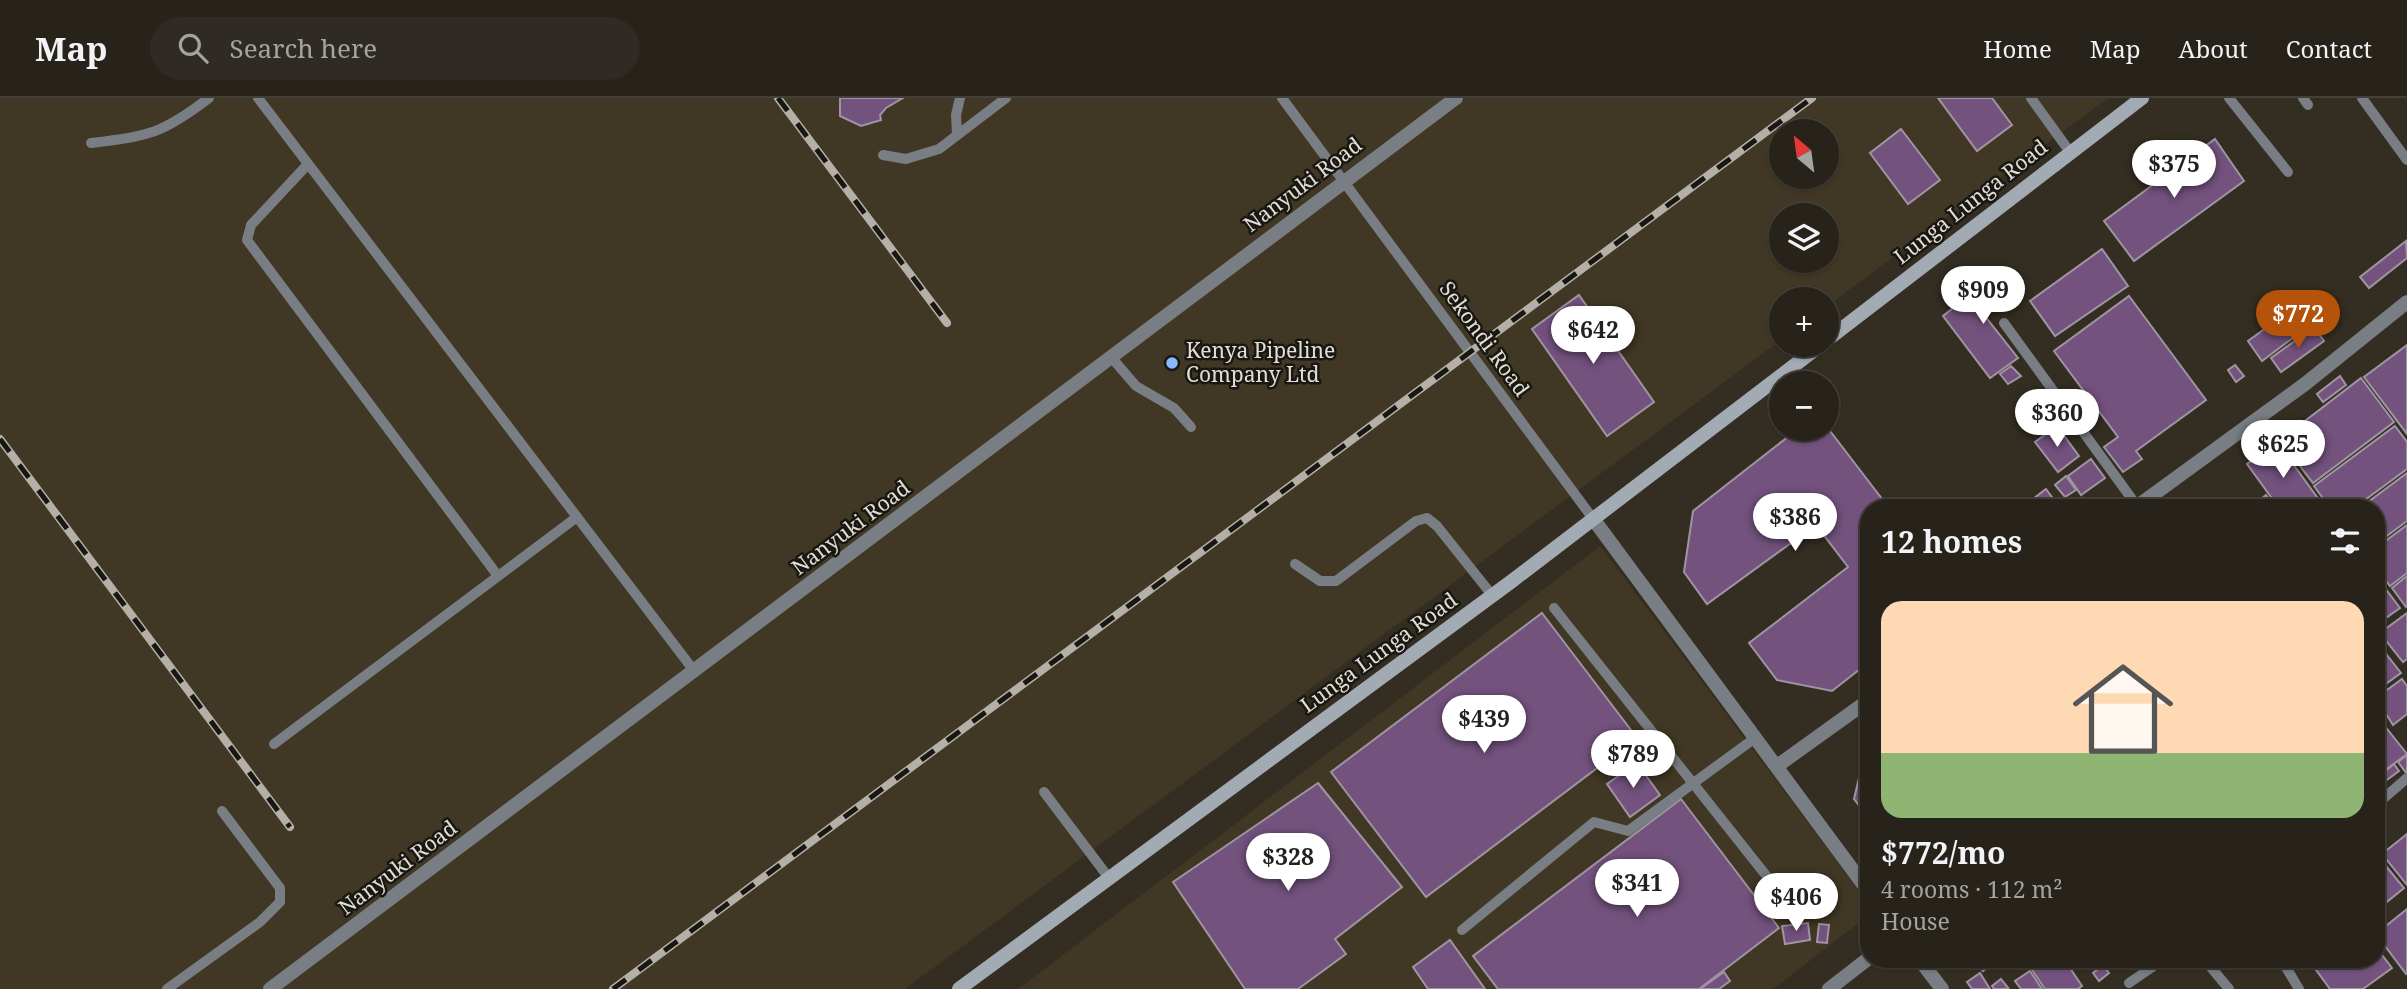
<!DOCTYPE html>
<meta charset="utf-8">
<style>
body{margin:0;font-family:"Noto Serif",serif;background:#2f2a23;color:#f1f3f6;height:100vh;display:flex;flex-direction:column;font-size:26px;white-space:nowrap}
*{box-sizing:border-box;margin:0}
p{font-size:23px;color:#a4a4a2}
.icon{flex:none;width:38px;height:38px;fill:none;stroke:currentColor;stroke-width:2;stroke-linecap:round;stroke-linejoin:round}
.map{position:relative;flex:1;overflow:hidden}
.panel{position:absolute;left:1860px;top:401px;width:525px;height:469px;display:flex;flex-direction:column;background:#27221a;border-radius:28px;box-shadow:0 2px 5px #0004,0 0 0 2px #433f39}
.panel>*{flex:none}
.needle{width:46px;rotate:331deg}
.controls{position:absolute;left:1769px;top:21px;display:grid;gap:14px}
.controls a{display:grid;place-items:center;width:70px;height:70px;border-radius:50%;background:#27221a;box-shadow:0 2px 5px #0004,0 0 0 2px #433f39;font-size:35px}
.price{position:absolute;translate:-50% -60px;padding:0 16px;border-radius:24px;background:#fff;color:#222;font-size:23px;line-height:46px;filter:drop-shadow(0 2px 4px #0008)}
.price::after{content:'';position:absolute;left:50%;top:42px;width:21px;height:16px;margin-left:-10px;background:inherit;clip-path:polygon(0 0,100% 0,50% 100%)}
.price.on{background:#b45309;color:#fff}
ul{padding:0;list-style:none}
li{display:grid;align-content:center;gap:14px;height:371px;padding:0 21px}
li+li{border-top:2px solid #433f39}
li span{display:grid;place-items:center;height:217px;border-radius:21px;color:#555}
li>.icon{margin-inline-start:auto}
span .icon{width:126px;height:126px;fill:#fffc;stroke-width:1}
li b{font-size:30px}
h2{display:flex;justify-content:space-between;align-items:center;height:84px;padding:0 21px;font-size:30px}
header{display:flex;align-items:center;gap:42px;box-sizing:border-box;height:98px;padding:0 35px;background:#27221a;border-bottom:2px solid #433f39}
header strong{font-size:33px}
nav{display:flex;gap:38px;margin-inline-start:auto;font-size:24px}
.search{width:490px;height:63px;background:#2f2a23;display:flex;align-items:center;gap:18px;box-sizing:border-box;padding:0 24px;border-radius:38px;color:#a4a4a2;font-size:26px}
.map>svg:first-child{display:block}
.built{fill:#403724;fill-rule:evenodd}
.building{fill:#73527e;stroke:#9f95a2;stroke-width:2}
.lines{fill:none;stroke-linecap:round;stroke-linejoin:round}
.lane{stroke:#787e83;stroke-width:10}
.street{stroke:#787e83;stroke-width:14}
.secondary{stroke:#a2aab3;stroke-width:14}
.rail-casing{stroke:#b4b0a7;stroke-width:8}
.rail{stroke:#191711;stroke-width:5;stroke-dasharray:16;stroke-linecap:butt}
.poi-dot{fill:#88bbfc;stroke:#191711;stroke-width:2.5}
.labels{text-anchor:middle;stroke-width:5;stroke-linejoin:round;paint-order:stroke}
.street-label{font-size:21px;fill:#e2ded6;stroke:#191711}
.poi-label{font-size:21px;fill:#e2ded6;stroke:#191711;text-anchor:start}
</style>
<header>
<strong>Map</strong>
<div class="search"><svg class="icon" aria-label="search" viewBox="0 0 24 24"><circle cx="10" cy="10" r="6"/><path d="M15 15l6 6"/></svg>Search here</div>
<nav><a>Home</a><a>Map</a><a>About</a><a>Contact</a></nav>
</header>
<div class="map">
<svg width="2407" height="891" viewBox="0 0 2407 891">
<rect width="100%" height="100%" fill="#342e22"/>
<!-- built -->
<g class="built">
<path d="M0,0h2108l-281,208v-7h-45l-1,41 -876,649h-905zM1782,33h45v46h-45zM1782,117h45v46h-45z"/>
<path d="M1600,448l269,358v11l-96,74h-755z"/>
</g>
<!-- building -->
<g class="building">
<path d="M840,0h63l-17,10 -6,7 1,5 -20,6 -21,-10z"/>
<path d="M1938,0h54l20,27 -35,26z"/>
<path d="M1901,31l39,51 -32,24 -38,-51z"/>
<path d="M2215,41l29,42 -110,80 -30,-40z"/>
<path d="M2406,143l1,17 -38,30 -9,-11z"/>
<path d="M2102,151l26,37 -73,50 -25,-35z"/>
<path d="M2001,172l11,18 -31,23 37,47 -28,20 -47,-62z"/>
<path d="M1579,197l75,107 -47,34 -75,-107z"/>
<path d="M2129,198l77,104 -70,51 6,8 -19,13 -19,-25 14,-10 -64,-86z"/>
<path d="M2284,217l14,19 -36,27 -14,-20z"/>
<path d="M2314,229l10,14 -43,31 -10,-14z"/>
<path d="M2407,247v89l-43,-57z"/>
<path d="M2235,267l9,11 -8,6 -8,-12z"/>
<path d="M2011,268l10,10 -13,8 -8,-10z"/>
<path d="M2340,278l6,9 -23,17 -6,-8z"/>
<path d="M2361,280l33,44 -81,61 -33,-43z"/>
<path d="M2057,328l22,30 -21,16 -23,-30z"/>
<path d="M2395,328l12,16v27l-53,39h-24l-16,-22z"/>
<path d="M1827,329l62,81h-20v154l-37,29 -55,-11 -28,-37 99,-76 -32,-42 -109,79 -23,-32 9,-61 105,-82z"/>
<path d="M2277,344l48,66h-46l-32,-44z"/>
<path d="M2091,361l14,19 -24,17 -13,-19z"/>
<path d="M2407,375v48l-31,23v-36h-16z"/>
<path d="M2066,378l10,14 -11,7 -10,-12z"/>
<path d="M2046,391l14,19h-39z"/>
<path d="M2266,397l9,13h-25z"/>
<path d="M2407,427v48l-17,13 -14,-18v-20z"/>
<path d="M2376,478l24,32 -24,17z"/>
<path d="M2407,478v30l-1,1 -14,-19z"/>
<path d="M1542,515l95,125 -211,159 -95,-125z"/>
<path d="M2407,515v46l-4,3 -23,-29z"/>
<path d="M2376,543l25,32 -25,18z"/>
<path d="M2402,581l5,7v28l-14,11 -17,-27z"/>
<path d="M2376,617l31,39 -31,23z"/>
<path d="M1867,646l2,3v71l-15,-19z"/>
<path d="M2407,657v19l-9,-12z"/>
<path d="M1637,665l23,32 -30,22 -23,-33z"/>
<path d="M2394,666l5,7 -12,9 -5,-6z"/>
<path d="M1318,685l84,104 -67,52 11,15 -48,35h-53l-72,-107z"/>
<path d="M1681,701l98,129 -80,61h-201l-25,-33z"/>
<path d="M2407,736v51l-25,-31z"/>
<path d="M2381,762l23,28 -21,17 -7,-8v-33z"/>
<path d="M2407,811v64l-1,1 -30,-40z"/>
<path d="M1808,825l2,17 -25,4 -3,-18z"/>
<path d="M1819,826l10,1 -2,18 -10,-1z"/>
<path d="M1450,842l35,49h-57l-15,-22z"/>
<path d="M2376,849l16,21 -29,21h-33l-22,-30h68z"/>
<path d="M1974,861h24l-15,12z"/>
<path d="M2029,861h35l18,27 -4,3h-33l-19,-28z"/>
<path d="M2103,867l6,8 -10,8 -6,-8z"/>
<path d="M2030,873l12,18h-21l-6,-8z"/>
<path d="M1724,874l6,9 -11,8h-19z"/>
<path d="M1980,875l10,16h-18l-5,-7z"/>
<path d="M2001,881l8,10h-15l-2,-3z"/>
</g>
<g class="lines">
<!-- lane -->
<g class="lane">
<path d="M258,0l437,574"/>
<path d="M1282,0l312,422"/>
<path d="M2031,0l39,54"/>
<path d="M2229,0l59,74"/>
<path d="M2303,0l5,7"/>
<path d="M2362,0l45,62"/>
<path d="M957,37l-1,-20 4,-17"/>
<path d="M91,45c58,-7 71,-9 118,-45"/>
<path d="M883,57l23,4 33,-10 67,-51"/>
<path d="M308,66l-57,61 -4,15 251,336"/>
<path d="M2004,225l133,183"/>
<path d="M1111,259l25,29 38,22 17,19"/>
<path d="M1295,466l25,17h16l80,-60 11,-3 10,8 55,69"/>
<path d="M1554,510l230,290"/>
<path d="M274,646l303,-227"/>
<path d="M1044,694l65,86"/>
<path d="M2376,707l31,-27"/>
<path d="M1462,832l132,-108 34,9 127,-93"/>
<path d="M2204,861l25,30"/>
<path d="M2281,861l18,30"/>
<path d="M2129,885l35,-24"/>
<path d="M167,891l93,-67 20,-20v-14l-58,-77"/>
</g>
<!-- street -->
<g class="street">
<path d="M2135,410l170,-124 102,-82"/>
<path d="M1594,422l275,372"/>
<path d="M1777,668l92,-66"/>
<path d="M1919,861l23,30"/>
<path d="M270,891l1186,-891"/>
<path d="M1829,891l40,-31"/>
</g>
<!-- secondary -->
<g class="secondary">
<path d="M1827,242l315,-242"/>
<path d="M959,891l553,-408 309,-236"/>
</g>
<defs>
<g id="rail">
<path d="M778,0l169,225"/>
<path d="M0,341l290,388"/>
<path d="M613,891l1199,-891"/>
</g>
</defs>
<!-- rail casing -->
<use href="#rail" class="rail-casing"/>
<!-- rail -->
<use href="#rail" class="rail"/>
</g>
<!-- markers -->
<circle class="poi-dot" cx="1172" cy="265" r="7"/>
<g class="labels">
<!-- street labels -->
<g class="street-label">
<text transform="translate(1303 87) rotate(-37)" y="7">Nanyuki Road</text>
<text transform="translate(1971 104) rotate(-38)" y="7">Lunga Lunga Road</text>
<text transform="translate(1484 241) rotate(54)" y="7">Sekondi Road</text>
<text transform="translate(851 430) rotate(-37)" y="7">Nanyuki Road</text>
<text transform="translate(1379 555) rotate(-36)" y="7">Lunga Lunga Road</text>
<text transform="translate(398 770) rotate(-37)" y="7">Nanyuki Road</text>
</g>
<!-- poi labels -->
<g class="poi-label">
<text x="1186" y="260">Kenya Pipeline<tspan x="1186" dy="24">Company Ltd</tspan></text>
</g>
</g>
</svg>
<div class="controls">
<a><svg class="needle" viewBox="-14 -14 28 28"><path d="M0-13l5 13h-10z" fill="#e53935"/><path d="M0 13l5-13h-10z" fill="#a4a4a2"/></svg></a>
<a><svg class="icon" aria-label="layers" viewBox="0 0 24 24"><path d="M12 4l9 5-9 5-9-5zM3 14l9 5 9-5"/></svg></a>
<a>+</a>
<a>−</a>
</div>
<b class="price" style="left:2174px;top:102px">$375</b>
<b class="price" style="left:1983px;top:228px">$909</b>
<b class="price on" style="left:2298px;top:252px">$772</b>
<b class="price" style="left:1593px;top:268px">$642</b>
<b class="price" style="left:2057px;top:351px">$360</b>
<b class="price" style="left:2283px;top:382px">$625</b>
<b class="price" style="left:1795px;top:455px">$386</b>
<b class="price" style="left:1484px;top:657px">$439</b>
<b class="price" style="left:1633px;top:692px">$789</b>
<b class="price" style="left:1288px;top:795px">$328</b>
<b class="price" style="left:1637px;top:821px">$341</b>
<b class="price" style="left:1796px;top:835px">$406</b>
<section class="panel">
<h2>12 homes<svg class="icon" aria-label="filters" viewBox="0 0 24 24"><path d="M4 7h16M4 17h16"/><circle cx="9" cy="7" r="2"/><circle cx="15" cy="17" r="2"/></svg></h2>
<ul>
<li><span style="background:linear-gradient(#ffd9b3 70%,#8fb573 0)"><svg class="icon" aria-label="home" viewBox="0 0 24 24"><path d="M3 11l9-7 9 7M6 9v11h12V9"/></svg></span><div><b>$772/mo</b><p>4 rooms · 112 m²</p><p>House</p></div></li>
</ul>
</section>
</div>
